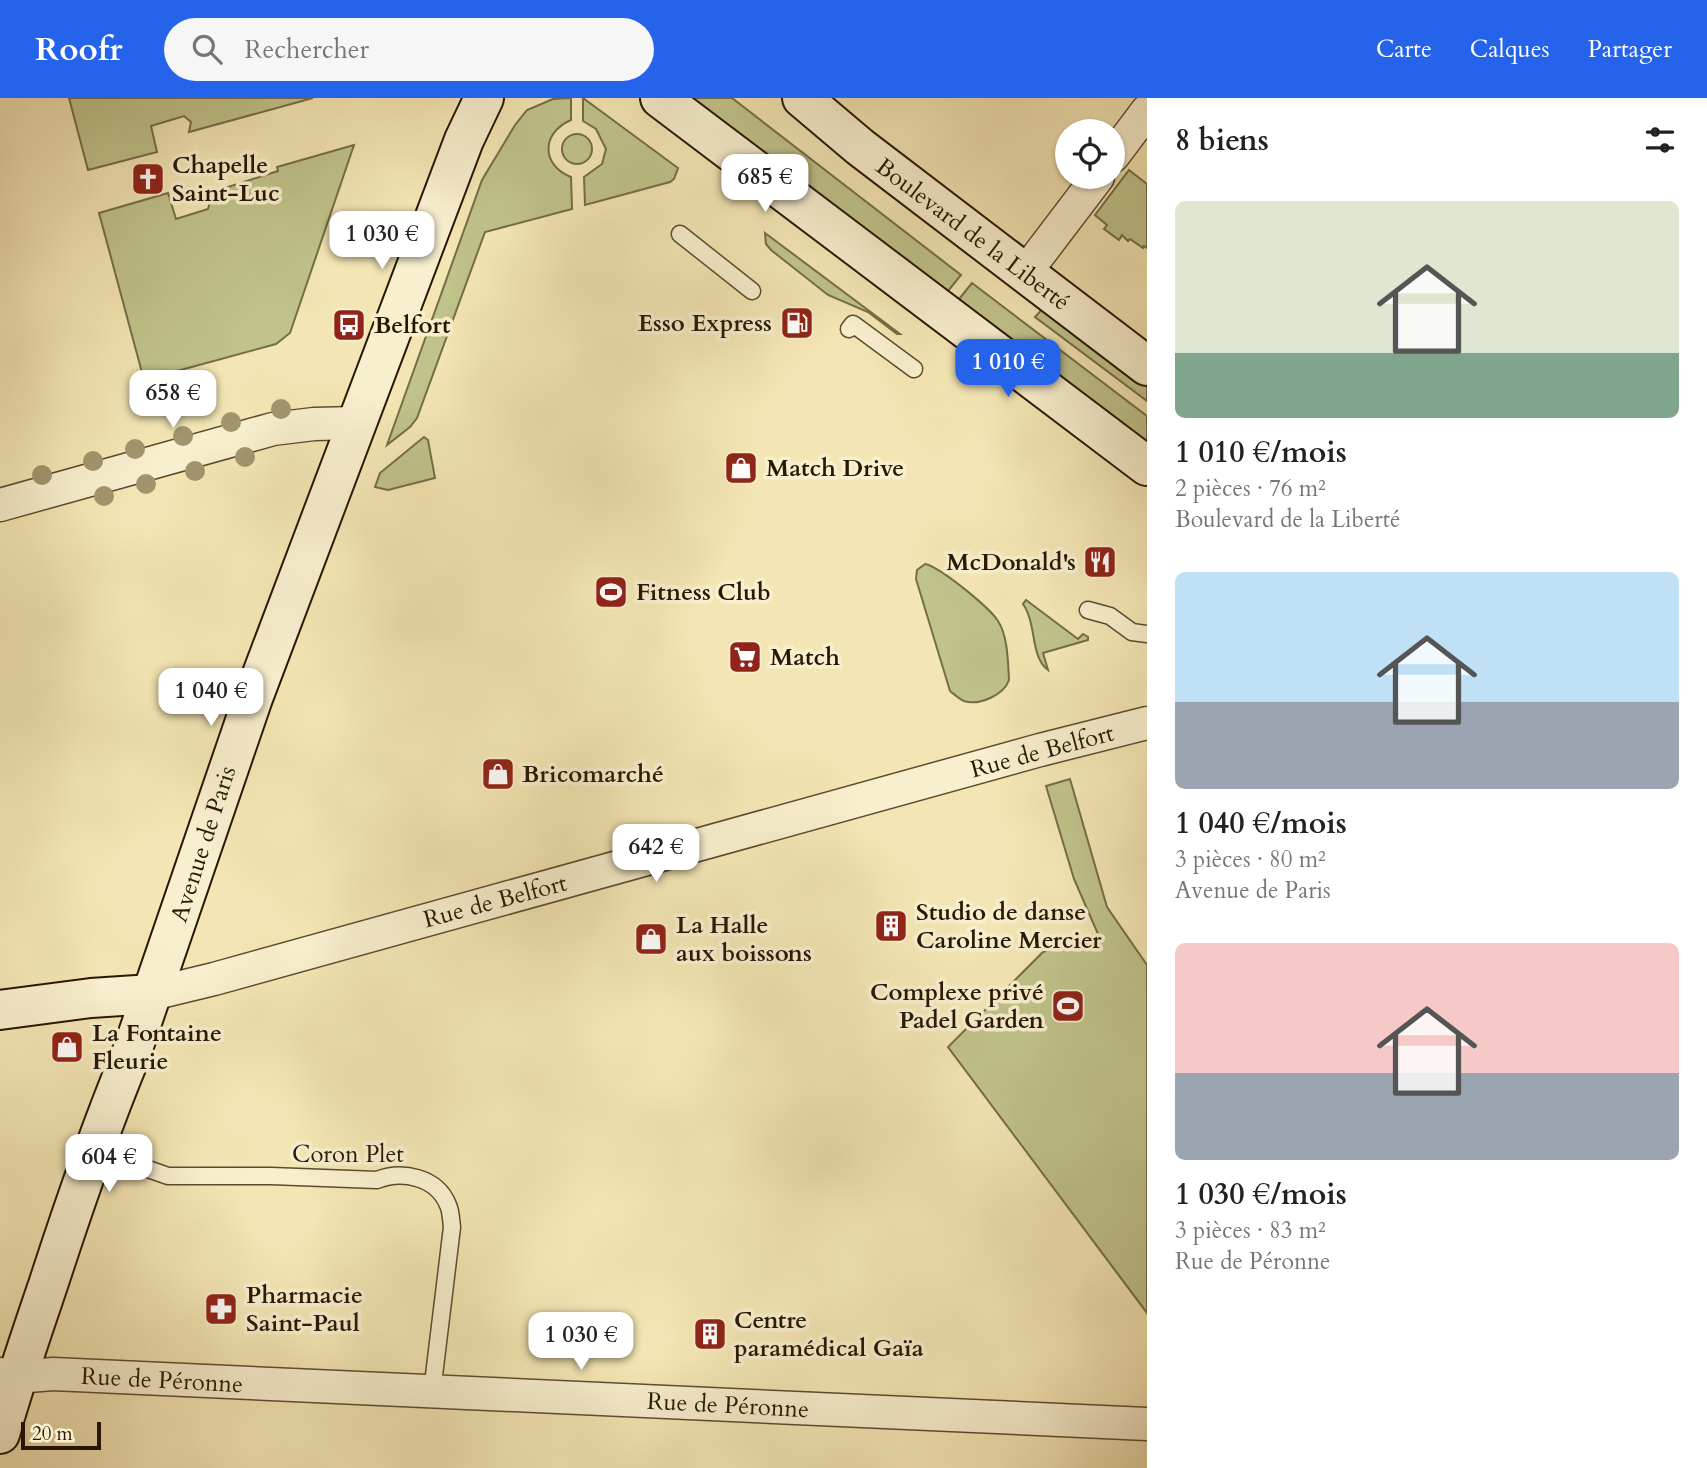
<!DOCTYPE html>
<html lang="fr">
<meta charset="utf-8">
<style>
body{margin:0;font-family:Cardo,serif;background:#f6f6f6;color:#222;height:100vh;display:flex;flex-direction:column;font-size:26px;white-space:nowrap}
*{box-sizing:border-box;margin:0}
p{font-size:23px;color:#767676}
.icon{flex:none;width:38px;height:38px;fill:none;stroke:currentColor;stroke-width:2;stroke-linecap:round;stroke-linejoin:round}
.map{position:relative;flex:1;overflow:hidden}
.sheet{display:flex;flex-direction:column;background:#fff;width:560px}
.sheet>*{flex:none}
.buttons{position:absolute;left:1055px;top:21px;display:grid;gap:14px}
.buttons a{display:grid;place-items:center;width:70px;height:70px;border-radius:50%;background:#fff;box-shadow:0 2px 5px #0004;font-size:35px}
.scale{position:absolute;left:21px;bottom:18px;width:80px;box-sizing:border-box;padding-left:7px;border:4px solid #291704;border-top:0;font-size:19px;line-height:24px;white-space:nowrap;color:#291704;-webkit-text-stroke:5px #f8efce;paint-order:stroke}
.price{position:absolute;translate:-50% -60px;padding:0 16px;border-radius:14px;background:#fff;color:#222;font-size:23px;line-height:46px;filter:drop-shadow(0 2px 4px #0008)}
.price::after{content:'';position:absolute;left:50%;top:42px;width:21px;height:16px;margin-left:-10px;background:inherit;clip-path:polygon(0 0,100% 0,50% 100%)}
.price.active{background:#2563eb;color:#fff}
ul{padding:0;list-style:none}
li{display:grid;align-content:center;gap:14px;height:371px;padding:0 28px}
li span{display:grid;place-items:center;height:217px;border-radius:10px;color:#555}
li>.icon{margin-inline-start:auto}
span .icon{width:126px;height:126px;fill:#fffc;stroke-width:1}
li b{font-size:30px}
h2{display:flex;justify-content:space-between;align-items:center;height:84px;padding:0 28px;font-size:30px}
header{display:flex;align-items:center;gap:42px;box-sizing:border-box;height:98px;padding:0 35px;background:#2563eb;color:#fff}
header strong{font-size:33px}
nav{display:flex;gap:38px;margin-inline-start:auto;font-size:24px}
.search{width:490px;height:63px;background:#f6f6f6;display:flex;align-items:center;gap:18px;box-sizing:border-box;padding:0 24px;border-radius:38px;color:#767676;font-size:26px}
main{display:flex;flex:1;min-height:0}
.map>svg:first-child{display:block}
.green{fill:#c0c38a;stroke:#746d47;stroke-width:2}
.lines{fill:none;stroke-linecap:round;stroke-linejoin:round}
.lane-casing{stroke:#5c4b30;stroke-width:19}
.street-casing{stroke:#5c4b30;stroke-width:35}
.secondary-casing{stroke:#291704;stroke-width:42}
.lane{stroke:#f8efce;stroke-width:16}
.street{stroke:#f8efce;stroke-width:32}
.secondary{stroke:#f8efce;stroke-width:38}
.tree{fill:#a2956d}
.labels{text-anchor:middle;stroke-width:7;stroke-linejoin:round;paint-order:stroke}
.poi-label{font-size:24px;font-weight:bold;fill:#291704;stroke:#f8efce;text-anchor:start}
.street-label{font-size:24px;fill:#291704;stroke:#f8efce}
</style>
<header>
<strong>Roofr</strong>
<div class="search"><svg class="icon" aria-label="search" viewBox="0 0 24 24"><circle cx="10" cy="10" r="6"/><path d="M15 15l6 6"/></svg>Rechercher</div>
<nav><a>Carte</a><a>Calques</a><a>Partager</a></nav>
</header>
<main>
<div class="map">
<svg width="1147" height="1370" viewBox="0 0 1147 1370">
<rect width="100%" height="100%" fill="#f4e6b4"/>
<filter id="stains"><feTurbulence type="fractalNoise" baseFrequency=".00286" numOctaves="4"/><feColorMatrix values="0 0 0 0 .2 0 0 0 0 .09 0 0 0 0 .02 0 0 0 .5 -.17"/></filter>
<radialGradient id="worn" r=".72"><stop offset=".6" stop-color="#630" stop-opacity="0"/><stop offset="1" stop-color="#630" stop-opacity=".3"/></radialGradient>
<!-- green -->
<g class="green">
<path d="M69,0h244l-124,34 2,-10 -7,-6 -33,10 6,26 -69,18z"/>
<path d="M571,0v22c-30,13 -30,45 0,57l1,32 -87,23 -68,186 -7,9 -23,18 95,-265 33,-55 12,-15 26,-11z"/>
<path d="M583,0l95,70 -4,11 -4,3 -85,23 -1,-28 18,-13 4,-15 -10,-20 -13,-8z"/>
<path d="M686,0h46l229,177 -17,21z"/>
<circle cx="577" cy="51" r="15"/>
<path d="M354,47l-64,188 -14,11 -132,36 -45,-167 69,-20 8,26 32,-10 2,-7 -7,-7 75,-24 -1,-4z"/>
<path d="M1129,72l18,14v64l-3,-2 -1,2 -13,-9 -2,2 -6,-6 -3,5 -15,-11 3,-4 -12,-10z"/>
<path d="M765,135l135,101h-3l-29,-22 -40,-17 -57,-45 -5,-6z"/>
<path d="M972,185l175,133v34l-192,-146z"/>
<path d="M1043,210l104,78v15l-112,-84z"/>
<path d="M424,339l4,3 7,38 -47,12 -13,-3 5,-14z"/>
<path d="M925,466c15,3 64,43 73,57 10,15 10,42 11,59 -5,15 -30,26 -45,21 -5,-2 -10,-7 -14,-10l-34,-112 1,-9z"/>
<path d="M1026,502l52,39 5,-5 5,3v3l-45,13 5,17c-18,-13 -11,-46 -25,-66z"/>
<path d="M1070,681l37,128 40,58v348l-199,-266 95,-95 55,-18 -24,-55 -28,-93z"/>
</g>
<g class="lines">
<defs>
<g id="lane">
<path d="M680,136l72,57"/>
<path d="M849,231l4,-5 61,45"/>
<path d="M1088,512l22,6 22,16 15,2"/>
<path d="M94,1052l74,26h103l106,4c25,-10 60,-3 71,25 3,6 3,15 4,22l-20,165"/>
</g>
<g id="street">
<path d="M1113,58l34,-45"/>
<path d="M1025,175l73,-96"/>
<path d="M0,407l273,-76 41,-5 43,-1"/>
<path d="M152,896l62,-15 826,-229 107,-27"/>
<path d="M0,1276l16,3 37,-3 1094,50"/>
</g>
<g id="secondary">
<path d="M660,0l487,368"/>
<path d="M802,0l58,49 287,219"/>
<path d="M0,912l91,-12 61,-4"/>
<path d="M0,1336c14,-50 31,-99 48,-149 25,-77 51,-153 82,-228l123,-359 211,-558 20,-42"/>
</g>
</defs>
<!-- lane casing -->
<use href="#lane" class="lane-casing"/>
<!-- street casing -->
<use href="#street" class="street-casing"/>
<!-- secondary casing -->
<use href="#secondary" class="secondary-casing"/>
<!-- lane -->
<use href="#lane" class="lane"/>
<!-- street -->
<use href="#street" class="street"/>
<!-- secondary -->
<use href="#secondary" class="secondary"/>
</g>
<!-- trees -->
<g class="tree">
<circle cx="281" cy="311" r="10"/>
<circle cx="231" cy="324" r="10"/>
<circle cx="183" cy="338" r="10"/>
<circle cx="135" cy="351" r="10"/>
<circle cx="245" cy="359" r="10"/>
<circle cx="93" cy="363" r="10"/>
<circle cx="195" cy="373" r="10"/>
<circle cx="42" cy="377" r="10"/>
<circle cx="146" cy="386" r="10"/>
<circle cx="104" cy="398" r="10"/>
</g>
<!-- icons -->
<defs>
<symbol id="church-square" viewBox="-11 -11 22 22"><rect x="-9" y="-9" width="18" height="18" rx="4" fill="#8f2418" stroke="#f8efce"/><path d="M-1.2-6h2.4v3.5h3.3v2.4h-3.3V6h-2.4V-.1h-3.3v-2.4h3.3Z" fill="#fff"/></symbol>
<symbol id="fuel-square" viewBox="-11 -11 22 22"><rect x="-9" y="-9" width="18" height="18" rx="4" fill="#8f2418" stroke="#f8efce"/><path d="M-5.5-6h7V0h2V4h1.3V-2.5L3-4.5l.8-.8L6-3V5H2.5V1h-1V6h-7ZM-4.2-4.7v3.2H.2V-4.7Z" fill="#fff"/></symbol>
<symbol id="bus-square" viewBox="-11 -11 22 22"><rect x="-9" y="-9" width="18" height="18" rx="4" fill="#8f2418" stroke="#f8efce"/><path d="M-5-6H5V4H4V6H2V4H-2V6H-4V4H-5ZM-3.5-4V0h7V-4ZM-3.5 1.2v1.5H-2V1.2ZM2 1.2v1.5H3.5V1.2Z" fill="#fff"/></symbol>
<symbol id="shop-square" viewBox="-11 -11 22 22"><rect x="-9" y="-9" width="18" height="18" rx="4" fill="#8f2418" stroke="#f8efce"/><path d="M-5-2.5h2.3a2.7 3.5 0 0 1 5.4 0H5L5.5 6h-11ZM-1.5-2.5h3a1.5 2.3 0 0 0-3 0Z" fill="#fff"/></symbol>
<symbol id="restaurant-square" viewBox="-11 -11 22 22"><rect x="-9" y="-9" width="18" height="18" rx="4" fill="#8f2418" stroke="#f8efce"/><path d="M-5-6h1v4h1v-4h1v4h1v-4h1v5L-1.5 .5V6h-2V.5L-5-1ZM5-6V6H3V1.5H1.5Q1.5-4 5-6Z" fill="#fff"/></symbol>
<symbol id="stadium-square" viewBox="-11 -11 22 22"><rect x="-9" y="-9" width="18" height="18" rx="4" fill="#8f2418" stroke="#f8efce"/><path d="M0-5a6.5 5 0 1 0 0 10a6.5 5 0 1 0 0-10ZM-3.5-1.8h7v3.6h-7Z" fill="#fff"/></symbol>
<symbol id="supermarket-square" viewBox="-11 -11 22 22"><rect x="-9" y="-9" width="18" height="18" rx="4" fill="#8f2418" stroke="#f8efce"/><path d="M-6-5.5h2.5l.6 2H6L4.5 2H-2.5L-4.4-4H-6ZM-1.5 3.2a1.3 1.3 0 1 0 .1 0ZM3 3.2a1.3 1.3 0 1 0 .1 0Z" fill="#fff"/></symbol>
<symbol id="building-square" viewBox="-11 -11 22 22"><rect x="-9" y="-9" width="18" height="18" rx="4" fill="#8f2418" stroke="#f8efce"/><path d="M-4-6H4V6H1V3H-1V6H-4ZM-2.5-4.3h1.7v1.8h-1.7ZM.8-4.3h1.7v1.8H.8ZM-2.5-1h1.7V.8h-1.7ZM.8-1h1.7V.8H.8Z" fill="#fff"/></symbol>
<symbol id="pharmacy-square" viewBox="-11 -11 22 22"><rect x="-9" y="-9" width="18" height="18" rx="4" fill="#8f2418" stroke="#f8efce"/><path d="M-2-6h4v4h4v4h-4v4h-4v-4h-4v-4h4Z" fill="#fff"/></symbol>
</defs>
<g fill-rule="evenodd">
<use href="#church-square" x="129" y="62" width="38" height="38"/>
<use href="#fuel-square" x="778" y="206" width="38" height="38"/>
<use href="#bus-square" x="330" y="208" width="38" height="38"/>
<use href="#shop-square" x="722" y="351" width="38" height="38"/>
<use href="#restaurant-square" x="1081" y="445" width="38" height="38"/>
<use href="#stadium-square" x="592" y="475" width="38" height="38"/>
<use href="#supermarket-square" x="726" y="540" width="38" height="38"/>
<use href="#shop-square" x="479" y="657" width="38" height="38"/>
<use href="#building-square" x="872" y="809" width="38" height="38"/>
<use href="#shop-square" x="632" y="822" width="38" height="38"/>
<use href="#stadium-square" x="1049" y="889" width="38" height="38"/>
<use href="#shop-square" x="48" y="930" width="38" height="38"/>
<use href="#pharmacy-square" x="202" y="1192" width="38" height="38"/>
<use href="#building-square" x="691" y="1217" width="38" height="38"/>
</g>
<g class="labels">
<!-- poi labels -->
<g class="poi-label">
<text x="172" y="75">Chapelle<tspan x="172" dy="28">Saint-Luc</tspan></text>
<text x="772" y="233" text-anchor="end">Esso Express</text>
<text x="374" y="235">Belfort</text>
<text x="766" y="378">Match Drive</text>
<text x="1076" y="472" text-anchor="end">McDonald's</text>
<text x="636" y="502">Fitness Club</text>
<text x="770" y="567">Match</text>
<text x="522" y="684">Bricomarché</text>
<text x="916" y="822">Studio de danse<tspan x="916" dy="28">Caroline Mercier</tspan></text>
<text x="676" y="835">La Halle<tspan x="676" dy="28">aux boissons</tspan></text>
<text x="1044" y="902" text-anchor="end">Complexe privé<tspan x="1044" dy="28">Padel Garden</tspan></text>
<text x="92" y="943">La Fontaine<tspan x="92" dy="28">Fleurie</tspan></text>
<text x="246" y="1205">Pharmacie<tspan x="246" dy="28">Saint-Paul</tspan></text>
<text x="734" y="1230">Centre<tspan x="734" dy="28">paramédical Gaïa</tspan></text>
</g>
<!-- street labels -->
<g class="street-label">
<text transform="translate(973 136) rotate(37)" y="8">Boulevard de la Liberté</text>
<text transform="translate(1042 653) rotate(-15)" y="8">Rue de Belfort</text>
<text transform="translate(203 746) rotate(-72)" y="8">Avenue de Paris</text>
<text transform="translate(495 803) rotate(-15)" y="8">Rue de Belfort</text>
<text x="348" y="1064">Coron Plet</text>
<text transform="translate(162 1282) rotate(3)" y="8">Rue de Péronne</text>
<text transform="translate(728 1307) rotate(3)" y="8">Rue de Péronne</text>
</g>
</g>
<rect width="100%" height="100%" filter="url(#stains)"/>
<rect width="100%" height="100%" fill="url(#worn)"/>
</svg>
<div class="buttons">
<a><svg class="icon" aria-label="locate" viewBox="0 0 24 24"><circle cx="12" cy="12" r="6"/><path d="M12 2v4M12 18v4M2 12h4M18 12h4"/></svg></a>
</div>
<div class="scale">20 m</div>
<b class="price" style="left:765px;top:116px">685 €</b>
<b class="price" style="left:382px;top:173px">1 030 €</b>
<b class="price active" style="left:1008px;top:301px">1 010 €</b>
<b class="price" style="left:173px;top:332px">658 €</b>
<b class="price" style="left:211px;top:630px">1 040 €</b>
<b class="price" style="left:656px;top:786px">642 €</b>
<b class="price" style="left:109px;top:1096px">604 €</b>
<b class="price" style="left:581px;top:1274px">1 030 €</b>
</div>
<section class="sheet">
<h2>8 biens<svg class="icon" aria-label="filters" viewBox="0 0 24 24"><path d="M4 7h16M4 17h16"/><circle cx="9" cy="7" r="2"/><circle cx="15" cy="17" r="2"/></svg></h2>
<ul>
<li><span style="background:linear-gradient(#dfe7d0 70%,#7fa58c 0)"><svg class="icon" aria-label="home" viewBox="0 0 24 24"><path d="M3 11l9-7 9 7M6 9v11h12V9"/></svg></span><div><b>1 010 €/mois</b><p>2 pièces · 76 m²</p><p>Boulevard de la Liberté</p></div></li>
<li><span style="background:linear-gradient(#bfe0f5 60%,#9aa5b1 0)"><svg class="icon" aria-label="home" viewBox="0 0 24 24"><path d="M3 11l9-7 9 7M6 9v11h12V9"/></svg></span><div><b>1 040 €/mois</b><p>3 pièces · 80 m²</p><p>Avenue de Paris</p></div></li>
<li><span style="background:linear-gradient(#f6c9c9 60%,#9aa5b1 0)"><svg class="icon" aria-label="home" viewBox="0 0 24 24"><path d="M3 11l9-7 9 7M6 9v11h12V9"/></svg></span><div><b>1 030 €/mois</b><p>3 pièces · 83 m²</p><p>Rue de Péronne</p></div></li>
</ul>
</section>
</main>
